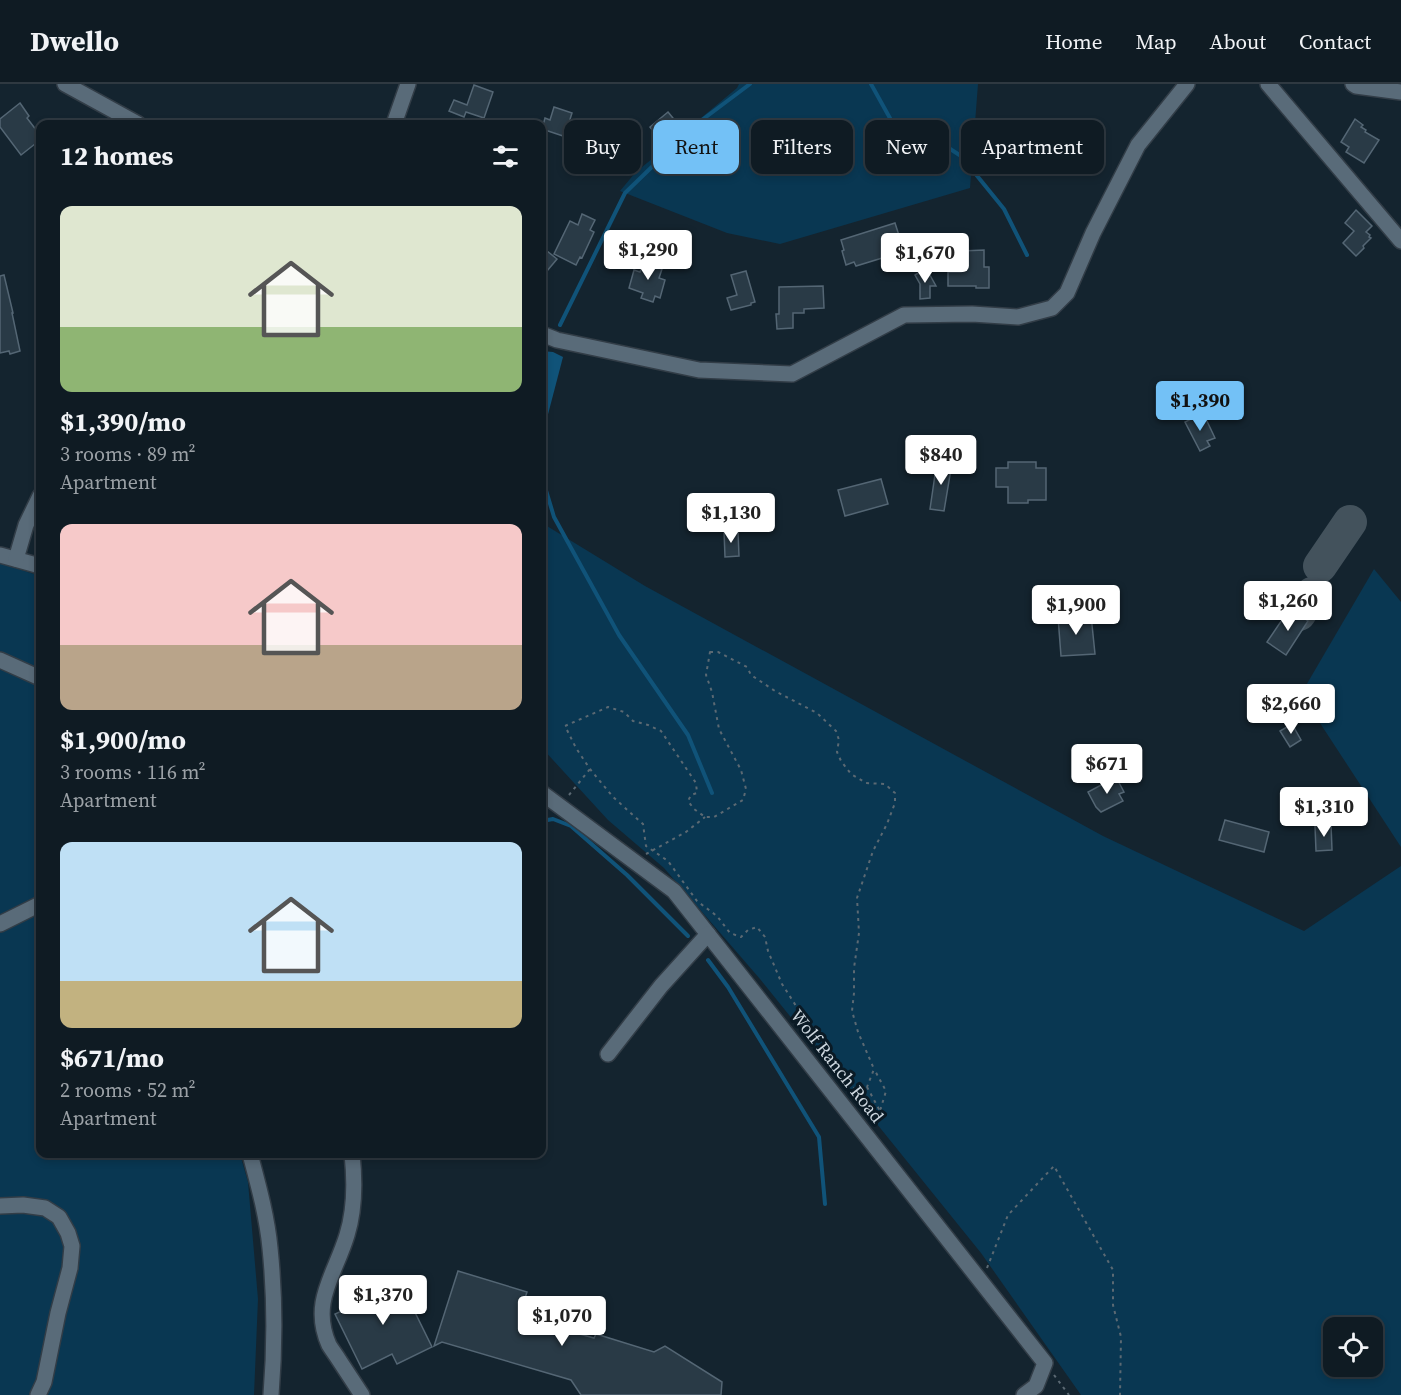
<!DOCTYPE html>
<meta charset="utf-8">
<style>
body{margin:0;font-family:"Source Serif 4",serif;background:#18242b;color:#f1f3f6;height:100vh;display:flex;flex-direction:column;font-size:22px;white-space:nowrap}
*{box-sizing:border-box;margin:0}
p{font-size:20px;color:#9ba1a6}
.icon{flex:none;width:33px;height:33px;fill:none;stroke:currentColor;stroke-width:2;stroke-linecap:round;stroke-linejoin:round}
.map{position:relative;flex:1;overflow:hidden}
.details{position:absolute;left:36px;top:36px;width:510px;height:1038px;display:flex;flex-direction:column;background:#0f1b23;border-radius:12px;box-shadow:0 3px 9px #0003,0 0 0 2px #2f3941}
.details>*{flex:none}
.top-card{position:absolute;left:564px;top:36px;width:570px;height:54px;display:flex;gap:12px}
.fabs{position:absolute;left:1323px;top:1233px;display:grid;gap:12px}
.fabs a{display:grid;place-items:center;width:60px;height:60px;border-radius:12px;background:#0f1b23;box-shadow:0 3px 9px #0003,0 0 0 2px #2f3941;font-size:30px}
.price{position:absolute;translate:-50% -51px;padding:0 14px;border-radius:6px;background:#fff;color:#222;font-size:20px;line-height:39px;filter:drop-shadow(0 2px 3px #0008)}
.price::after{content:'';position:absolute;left:50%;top:36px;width:18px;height:14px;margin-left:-9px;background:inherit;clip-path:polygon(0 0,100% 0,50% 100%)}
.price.current{background:#73c1f6;color:#111}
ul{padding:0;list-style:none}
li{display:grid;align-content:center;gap:12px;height:318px;padding:0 24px}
li span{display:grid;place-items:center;height:186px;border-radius:12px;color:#555}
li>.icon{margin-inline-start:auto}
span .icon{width:108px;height:108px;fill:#fffc;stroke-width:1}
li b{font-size:26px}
h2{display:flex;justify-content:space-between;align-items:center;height:72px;padding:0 24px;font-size:26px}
.tag{padding:0 21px;border-radius:12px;background:#0f1b23;box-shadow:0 3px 9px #0003,0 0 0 2px #2f3941;font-size:21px;line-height:54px}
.tag.current{background:#73c1f6;color:#111}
header{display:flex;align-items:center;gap:36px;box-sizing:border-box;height:84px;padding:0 30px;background:#0f1b23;border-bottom:2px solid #2f3941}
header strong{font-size:28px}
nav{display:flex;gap:33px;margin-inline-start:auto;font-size:21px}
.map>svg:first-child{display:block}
.green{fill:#093752;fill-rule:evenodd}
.water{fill:#105379}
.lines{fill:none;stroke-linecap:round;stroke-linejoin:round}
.stream{stroke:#105379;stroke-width:4}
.taxiway{stroke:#43525c;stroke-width:34}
.building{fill:#293a46;stroke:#546674;stroke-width:1.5}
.minor-casing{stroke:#323d47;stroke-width:18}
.path{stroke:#5b6973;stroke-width:2;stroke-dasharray:3 4.5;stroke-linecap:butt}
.minor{stroke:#596b79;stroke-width:15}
.labels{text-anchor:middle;stroke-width:6;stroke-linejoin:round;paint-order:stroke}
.street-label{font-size:18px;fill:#cdd7df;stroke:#0a1a25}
</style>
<header>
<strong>Dwello</strong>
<nav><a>Home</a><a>Map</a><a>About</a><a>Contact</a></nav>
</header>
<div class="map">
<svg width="1401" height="1311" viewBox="0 0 1401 1311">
<rect width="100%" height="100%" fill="#14242f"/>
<!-- green -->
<g class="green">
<path d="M739,0h239l-8,104 -190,56 -53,-11 -107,-42 15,-18 102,-85z"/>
<path d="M542,439l103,63 458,250 201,95 97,-65v529h-320l-100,-142 -221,-274 -96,-111 -56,-48 -66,-72zM1334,1244h38v38h-38z"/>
<path d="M0,479l40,13v578h200l8,28 10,117 -4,96h-254z"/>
<path d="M1374,485l27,33v245l-100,-153z"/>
</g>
<!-- water -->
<path class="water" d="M542,267l11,1 10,5 -17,65 -4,-2z"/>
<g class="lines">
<!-- stream -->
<g class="stream">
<path d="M871,0l20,36 33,12 37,24 43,53 23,46"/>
<path d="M560,241l65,-132 69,-67 56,-42"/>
<path d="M542,393l12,40 65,118 69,100 24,58"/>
<path d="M542,737l11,-2 18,7 56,49 61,61"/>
<path d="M708,876l20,27 91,150 6,67"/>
</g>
<!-- taxiway -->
<g class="taxiway">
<path d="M1320,482l30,-44"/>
<path d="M1299,530l13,-20"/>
</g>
</g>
<!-- building -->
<g class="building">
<path d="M474,1l19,7 -9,26 -18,-6 -2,5 -15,-6 5,-11 13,5z"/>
<path d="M20,19l9,13 -2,2 13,17v5l-19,15 -21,-28v-8z"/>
<path d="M554,23l18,6 -5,16 -2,-1 -2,8 -21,-7 3,-11 5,2z"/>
<path d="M668,28l9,11 -6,5 3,4 -12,10 -12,-15z"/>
<path d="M1355,35l8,6 -2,2 5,3 -1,2 14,8 -15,23 -18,-11 3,-5 -8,-5z"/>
<path d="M1356,126l16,16 -6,6 4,3 -1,2 2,1 -8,8 1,2 -8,8 -13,-13 11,-12 -9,-8z"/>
<path d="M582,130l13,6 -5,10 4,2 -12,26 -2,-1 -4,8 -22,-11 16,-33 8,4z"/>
<path d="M895,139l8,25 -13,3 2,4 -36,11 -2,-4 -8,3 -4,-14 2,-1 -3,-10z"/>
<path d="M542,163l15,12 -15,18z"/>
<path d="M984,166v17h5v21h-13v-2h-28v-14h13l1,-21z"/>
<path d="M644,175l10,3 -1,4 9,3 -3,9 6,2 -5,18 -5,-2 -2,6 -12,-4 2,-5 -14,-5 5,-18 6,2z"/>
<path d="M926,184l10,18h-6v12l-10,1v-15l-5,-9z"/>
<path d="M746,187l9,31 -4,1v2l-20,5 -4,-12 10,-3 -6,-20z"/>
<path d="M4,191l9,38h-1l8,38 -10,3 -1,-3 -9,2v-77z"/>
<path d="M823,202l1,22 -20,1v4h-11v15l-16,1 -1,-15h3v-27z"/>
<path d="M1197,332l2,4 6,-3 10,21 -8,3 3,5 -10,5 -15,-29z"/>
<path d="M937,377l15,2 -8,48 -14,-2z"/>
<path d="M1008,378h28v6h10v32h-18v3h-20v-16h-12v-19h12z"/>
<path d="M881,395l7,25 -43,12 -7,-26z"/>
<path d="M724,447h14l1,25 -14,1z"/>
<path d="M1290,524l18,13 -22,34 -19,-13z"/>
<path d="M1091,531l4,39 -34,2 -3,-39z"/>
<path d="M1292,640l9,16 -11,7 -10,-16z"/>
<path d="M1116,693l8,15 -5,2 4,7 -22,11 -5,-5 -8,-15z"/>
<path d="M1225,736l44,12 -5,20 -45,-12z"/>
<path d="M1331,740l1,26 -16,1 -1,-25z"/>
<path d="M458,1187l69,21 -8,25 75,21 2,-4 58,18 11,-6 57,36 -1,13h-140l-10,-15 -129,-38 -8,4z"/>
<path d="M386,1197l3,6 11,-5 32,65 -35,17 -5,-10 -30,15 -27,-55 11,-5 -3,-6z"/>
</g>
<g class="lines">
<defs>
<g id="minor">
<path d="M65,0l73,40"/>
<path d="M1268,0l133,157"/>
<path d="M1353,0l3,2 45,6"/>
<path d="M394,40l14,-40"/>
<path d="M542,250l15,6 142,30 93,4 112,-59 68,-1 46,3 34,-9 15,-15 26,-60 45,-88 49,-61"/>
<path d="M0,471l40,11"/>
<path d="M16,475l10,-34 14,-29"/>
<path d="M0,576l40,18"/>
<path d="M542,709l132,98 371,472 -9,23 -12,9"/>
<path d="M0,840l40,-20"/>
<path d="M608,970l53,-68 47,-52"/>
<path d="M250,1070c8,30 17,62 20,94 5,49 5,98 1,147"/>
<path d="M352,1070c3,27 3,55 -5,81 -12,40 -37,67 -18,110 3,5 7,10 10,15 8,12 15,23 23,35"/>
<path d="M0,1122l23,-1 22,3 14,9 9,16 4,13 -2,22 -12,45 -14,69 -6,13"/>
</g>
</defs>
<!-- minor casing -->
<use href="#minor" class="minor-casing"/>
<!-- path -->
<g class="path">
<path d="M710,568h8l29,15 4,8 24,16 42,22 19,18 3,9 -2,12 4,9 10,13 15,9 19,1 10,9v10l-8,21 -14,27 -16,47 2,35 -5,35v25l-2,18 6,21 16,37 -7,18 -6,4 -12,-5 -32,-53 -19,-24 -16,-25 -14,-33 -3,-14 -8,-10 -9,3 -7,7 -11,-4 -13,-17 -20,-15 -29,-40 -22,-15 -3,-22 -30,-27 -23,-28 -14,-21 -11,-22 43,-19 16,5 9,9 15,4 13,6 35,52 1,10 -6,2 -3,6 6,8 11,8h9l29,-17 3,-11 -5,-19 -22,-41 -7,-37 -6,-17z"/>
<path d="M569,711l21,-26"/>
<path d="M542,742l2,8"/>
<path d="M646,770l40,-22 19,-15"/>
<path d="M867,1003l13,24"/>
<path d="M867,1032l13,-5 6,-20 -12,-22"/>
<path d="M987,1184l21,-53 46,-49 59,104v35l8,32 -1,58"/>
<path d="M1054,1291l15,20"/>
</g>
<!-- minor -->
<use href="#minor" class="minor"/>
</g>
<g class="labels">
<!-- street labels -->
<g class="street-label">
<text transform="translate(837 982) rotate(52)" y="6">Wolf Ranch Road</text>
</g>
</g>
</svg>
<div class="fabs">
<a><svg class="icon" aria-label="locate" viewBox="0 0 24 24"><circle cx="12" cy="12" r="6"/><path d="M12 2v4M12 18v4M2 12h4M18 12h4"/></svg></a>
</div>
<b class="price" style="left:648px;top:197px">$1,290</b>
<b class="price" style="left:925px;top:200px">$1,670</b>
<b class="price current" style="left:1200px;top:348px">$1,390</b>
<b class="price" style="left:941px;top:402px">$840</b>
<b class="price" style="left:731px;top:460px">$1,130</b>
<b class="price" style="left:1288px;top:548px">$1,260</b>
<b class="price" style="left:1076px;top:552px">$1,900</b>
<b class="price" style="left:1291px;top:651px">$2,660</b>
<b class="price" style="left:1107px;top:711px">$671</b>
<b class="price" style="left:1324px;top:754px">$1,310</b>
<b class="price" style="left:383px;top:1242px">$1,370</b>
<b class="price" style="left:562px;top:1263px">$1,070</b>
<div class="top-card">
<a class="tag">Buy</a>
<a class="tag current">Rent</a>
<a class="tag">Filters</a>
<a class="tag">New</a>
<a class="tag">Apartment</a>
</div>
<section class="details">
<h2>12 homes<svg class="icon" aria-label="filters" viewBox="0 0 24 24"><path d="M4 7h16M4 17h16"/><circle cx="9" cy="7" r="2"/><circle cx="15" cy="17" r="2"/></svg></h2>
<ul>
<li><span style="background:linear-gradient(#dfe7d0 65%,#8fb573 0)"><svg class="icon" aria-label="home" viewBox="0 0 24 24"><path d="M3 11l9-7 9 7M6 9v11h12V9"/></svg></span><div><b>$1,390/mo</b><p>3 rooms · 89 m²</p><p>Apartment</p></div></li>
<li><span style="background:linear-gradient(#f6c9c9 65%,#b9a48a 0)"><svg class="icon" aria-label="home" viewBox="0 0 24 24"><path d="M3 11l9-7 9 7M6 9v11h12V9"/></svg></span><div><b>$1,900/mo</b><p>3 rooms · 116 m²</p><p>Apartment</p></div></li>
<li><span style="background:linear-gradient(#bfe0f5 75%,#c2b280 0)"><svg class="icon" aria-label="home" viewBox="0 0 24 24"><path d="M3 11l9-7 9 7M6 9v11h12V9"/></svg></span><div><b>$671/mo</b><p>2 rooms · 52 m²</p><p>Apartment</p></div></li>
</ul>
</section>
</div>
